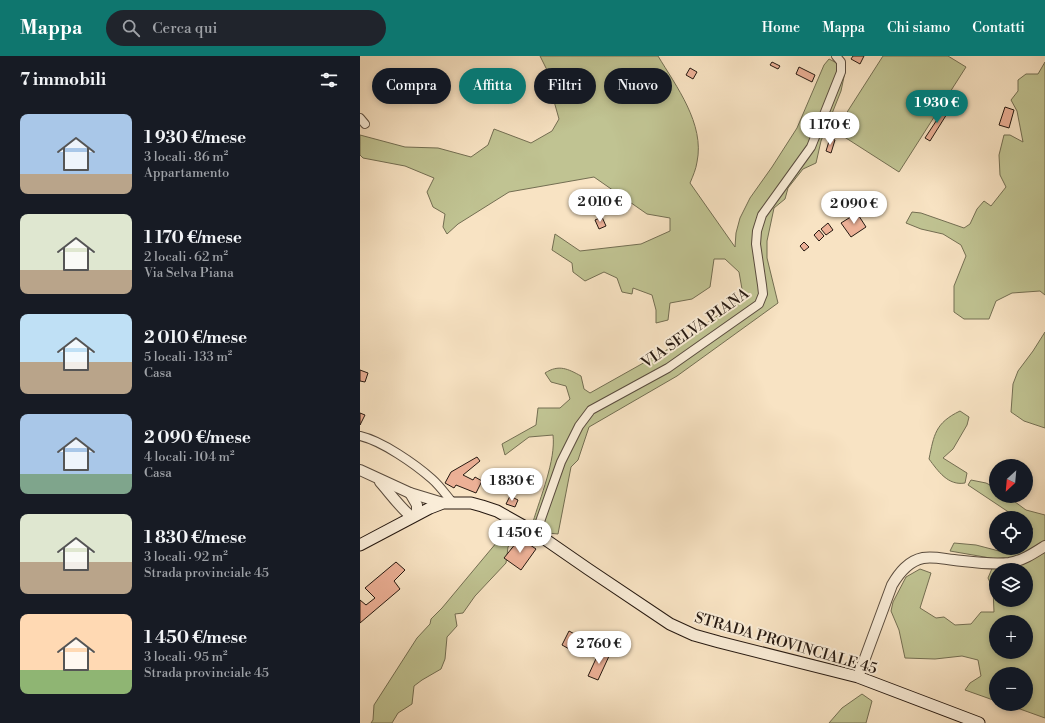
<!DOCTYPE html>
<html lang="it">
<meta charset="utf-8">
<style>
body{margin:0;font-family:"Libre Bodoni",serif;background:#20242c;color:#f1f3f6;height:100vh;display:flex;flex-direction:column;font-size:15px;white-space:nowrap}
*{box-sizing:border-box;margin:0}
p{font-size:13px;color:#9ea1a6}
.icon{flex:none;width:22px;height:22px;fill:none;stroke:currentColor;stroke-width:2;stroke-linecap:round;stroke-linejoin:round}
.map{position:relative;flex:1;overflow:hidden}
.drawer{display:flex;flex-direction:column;background:#171b24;width:360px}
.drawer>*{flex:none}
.guide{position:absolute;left:12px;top:12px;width:380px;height:36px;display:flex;gap:8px}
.needle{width:26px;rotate:206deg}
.controls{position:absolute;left:629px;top:403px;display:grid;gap:8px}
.controls a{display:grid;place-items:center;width:44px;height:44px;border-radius:50%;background:#171b24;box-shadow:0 2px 6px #0003;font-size:20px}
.price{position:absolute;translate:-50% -34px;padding:0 9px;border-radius:14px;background:#fff;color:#222;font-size:13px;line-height:26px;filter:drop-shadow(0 1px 2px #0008)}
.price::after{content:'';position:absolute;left:50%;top:24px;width:12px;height:9px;margin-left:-6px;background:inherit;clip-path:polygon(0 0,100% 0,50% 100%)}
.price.selected{background:#0f766e;color:#fff}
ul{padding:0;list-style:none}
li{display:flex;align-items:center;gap:12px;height:100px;padding:0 20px}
li span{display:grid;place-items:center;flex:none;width:112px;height:80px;border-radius:8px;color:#555}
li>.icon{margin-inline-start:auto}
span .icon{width:48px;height:48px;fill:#fffc;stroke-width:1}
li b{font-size:17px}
h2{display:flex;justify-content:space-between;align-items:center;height:48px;padding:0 20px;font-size:17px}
.chip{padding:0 14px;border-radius:18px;background:#171b24;box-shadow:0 2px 6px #0003;font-size:14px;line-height:36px}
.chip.selected{background:#0f766e;color:#fff}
header{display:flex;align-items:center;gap:24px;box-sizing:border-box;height:56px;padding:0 20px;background:#0f766e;color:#fff}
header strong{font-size:19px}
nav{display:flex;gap:22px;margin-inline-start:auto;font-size:14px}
.search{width:280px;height:36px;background:#20242c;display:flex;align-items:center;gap:10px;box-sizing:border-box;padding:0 14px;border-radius:22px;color:#9ea1a6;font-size:15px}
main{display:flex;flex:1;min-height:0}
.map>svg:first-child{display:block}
.green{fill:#c0c392;stroke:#736e52;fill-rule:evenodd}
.building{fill:#ecb096;stroke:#261911}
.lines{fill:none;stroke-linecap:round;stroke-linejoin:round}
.minor-casing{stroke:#5a4c3e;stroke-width:10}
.tertiary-casing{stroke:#5a4c3e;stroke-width:12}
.secondary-casing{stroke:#261911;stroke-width:13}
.minor{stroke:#faedd8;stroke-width:8}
.tertiary{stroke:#faedd8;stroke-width:10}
.secondary{stroke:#faedd8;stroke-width:11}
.labels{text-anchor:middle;stroke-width:4;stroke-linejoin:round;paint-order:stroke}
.street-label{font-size:15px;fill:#261911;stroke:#faedd8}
</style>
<header>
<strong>Mappa</strong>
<div class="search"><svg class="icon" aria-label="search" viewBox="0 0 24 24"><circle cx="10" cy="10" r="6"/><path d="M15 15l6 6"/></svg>Cerca qui</div>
<nav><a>Home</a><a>Mappa</a><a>Chi siamo</a><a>Contatti</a></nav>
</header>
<main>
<section class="drawer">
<h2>7 immobili<svg class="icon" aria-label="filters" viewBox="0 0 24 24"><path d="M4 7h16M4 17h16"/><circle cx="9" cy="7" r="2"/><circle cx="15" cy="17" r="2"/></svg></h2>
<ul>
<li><span style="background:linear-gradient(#a9c7e8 75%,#b9a48a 0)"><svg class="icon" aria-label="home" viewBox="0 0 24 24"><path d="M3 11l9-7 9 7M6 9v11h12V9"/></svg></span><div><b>1 930 €/mese</b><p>3 locali · 86 m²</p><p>Appartamento</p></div></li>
<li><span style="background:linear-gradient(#dfe7d0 70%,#b9a48a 0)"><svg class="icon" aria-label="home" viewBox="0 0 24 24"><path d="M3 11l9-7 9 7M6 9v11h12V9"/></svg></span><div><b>1 170 €/mese</b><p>2 locali · 62 m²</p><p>Via Selva Piana</p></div></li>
<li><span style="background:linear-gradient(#bfe0f5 60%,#b9a48a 0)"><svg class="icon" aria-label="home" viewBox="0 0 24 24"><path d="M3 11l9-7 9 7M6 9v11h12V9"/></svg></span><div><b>2 010 €/mese</b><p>5 locali · 133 m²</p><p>Casa</p></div></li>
<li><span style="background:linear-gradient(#a9c7e8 75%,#7fa58c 0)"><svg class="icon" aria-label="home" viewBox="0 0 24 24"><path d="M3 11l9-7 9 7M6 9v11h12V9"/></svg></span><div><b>2 090 €/mese</b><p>4 locali · 104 m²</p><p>Casa</p></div></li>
<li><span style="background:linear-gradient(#dfe7d0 60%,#b9a48a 0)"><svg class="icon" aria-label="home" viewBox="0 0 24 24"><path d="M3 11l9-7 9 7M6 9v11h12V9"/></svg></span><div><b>1 830 €/mese</b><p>3 locali · 92 m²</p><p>Strada provinciale 45</p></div></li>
<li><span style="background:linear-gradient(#ffd9b3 70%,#8fb573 0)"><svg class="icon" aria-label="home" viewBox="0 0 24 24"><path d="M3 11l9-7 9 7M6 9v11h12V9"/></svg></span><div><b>1 450 €/mese</b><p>3 locali · 95 m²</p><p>Strada provinciale 45</p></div></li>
</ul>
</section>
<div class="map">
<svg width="685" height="667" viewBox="0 0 685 667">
<rect width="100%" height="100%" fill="#f8e3c3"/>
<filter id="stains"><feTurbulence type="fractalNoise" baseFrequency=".005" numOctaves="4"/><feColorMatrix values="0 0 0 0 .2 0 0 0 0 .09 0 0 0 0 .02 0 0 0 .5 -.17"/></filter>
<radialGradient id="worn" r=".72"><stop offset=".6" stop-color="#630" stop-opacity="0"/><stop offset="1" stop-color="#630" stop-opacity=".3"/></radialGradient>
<!-- green -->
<g class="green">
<path d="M180,0h118c18,30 47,68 39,106 -1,7 -4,14 -7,21l45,64 1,-14 4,-15 10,-20 22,-31 25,-39 27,-63 5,-6 10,5 6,8 -4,19 -20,50 -5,22 -13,6 -15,19 -3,11 -11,9 -7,33v17l11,45 -101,73 -88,51 -11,33 -7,7 -13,67 -10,-1 -15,-11c7,-24 23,-62 20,-87l-24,2 -24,18 -3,-11 34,-19 2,-17h22l10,-9 -4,-13 -15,-4 -6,-9c14,-9 23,-4 36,3l3,13 6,4 89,-50 59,-42 4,-12 -3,-17 -14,-13h-11l-4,28 -18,12 -22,4 -2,17 -12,3v-13l-4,-15 -19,-7 -1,6 -10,-2 -5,-14 -13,-6 -19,9 -12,-9 -1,-9 -20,-13 3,-16 25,17 61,-7 29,-13v-13l-23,-4 -53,-37 -85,15 -51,32 -11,10 -4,-7 2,-13 -12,-7 -6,-15 7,-14 -29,-12 -42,-8 -3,-3v-20l45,12 33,1 33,9 17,-12 6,-16 37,14 21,-12 7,-12 -9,-32v-11z"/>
<path d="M523,0h65l18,11 -67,105 -64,-41z"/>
<path d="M685,6v233l-5,-4 -28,2 -16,8 -7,18h-25l-10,-7v-26l12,-30 -5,-11 -18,-11 -22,-5 -15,-6 6,-11 9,1 43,15 6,-4 7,-15 7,-8 7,5 15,-19 -6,-12 -1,-20 5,-20h6l13,7 -6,-31 -6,-11 7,-9v-11l8,-6h12z"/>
<path d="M685,276v96l-21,-7 -13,-9 2,-28 5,-13 15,-20z"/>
<path d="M600,355l9,6 -2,8 -14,24 -10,9 24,15 -2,10c-17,3 -27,-12 -36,-24 5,-24 6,-36 31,-48z"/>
<path d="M611,424l15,3 10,5v8h11l19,14 19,5v203l-39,-14h20v-30h-30v27l-31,-11 5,-7 11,-7 -3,-16 -16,-4 -27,3 -30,-1 -6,-28 -8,-19 2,-9 13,-25 14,-8 11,4 -11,35 16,10 8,-1 11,8 16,-1 10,-12h13l-1,-23 -5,-11 8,-19 -46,-8 4,-8 22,2 23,6 15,-3h12v-12l7,-7 -7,-8v-3l-13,-3 -45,-30zM636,514h30v30h-30zM636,566h30v30h-30z"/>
<path d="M150,481l3,3 -5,7 -2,16 -31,33 -12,17 -8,1 2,12 -10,11 -2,22 -4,10 -19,11 -8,6 -2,18 -14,9 -6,10h-21l2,-3 1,-15 43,-67 13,-14 1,-5 11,-11 55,-66z"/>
<path d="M502,638l10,7 -6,22h-37l13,-15z"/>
</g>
<!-- building -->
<g class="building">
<path d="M493,0h11l-4,8 -9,-5z"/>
<path d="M412,6l8,4 -2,3 -8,-4z"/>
<path d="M439,11l16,8 -3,7 -16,-8z"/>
<path d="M330,12l7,4 -4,7 -7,-4z"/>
<path d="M586,50l4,3 -20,32 -5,-3z"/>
<path d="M645,51l9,3 -5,18 -10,-3z"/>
<path d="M470,82l5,2 -4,13 -5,-2z"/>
<path d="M475,142l7,6 -9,11 -7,-7z"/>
<path d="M497,157l9,14 -15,10 -10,-14z"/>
<path d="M242,161l4,9 -7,3 -4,-9z"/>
<path d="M468,167l5,7 -7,5 -5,-6z"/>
<path d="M459,174l5,6 -5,5 -5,-6z"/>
<path d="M444,186l5,5 -5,4 -4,-5z"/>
<path d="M0,314l8,3 -3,9 -5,-1z"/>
<path d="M0,357l5,2 -5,10z"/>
<path d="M117,401l3,4 -17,14 10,5 2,-3 7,4 -6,12 -20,-8 -2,3 -9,-5 6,-11z"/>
<path d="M150,440l8,4 -3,7 -9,-3z"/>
<path d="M160,482l16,11 -15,21 -17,-12z"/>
<path d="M36,506l9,8 -11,11 6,8 -40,34v-23l6,5 9,-7 -10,-10z"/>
<path d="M209,575l11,6 -7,14 -11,-6z"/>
<path d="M240,594l10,4 -12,26 -10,-4z"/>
</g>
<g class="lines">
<defs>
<g id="minor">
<path d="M0,62l5,6"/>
<path d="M0,380c22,5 55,28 72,43 8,7 14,16 21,24"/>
<path d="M176,477l25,-71 18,-36 12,-16 77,-42 91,-64 4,-10 -1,-9 -6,-41 1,-13 5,-16 49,-68 30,-75v-10l-5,-6"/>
</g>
<g id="tertiary">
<path d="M0,414l50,23 33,10"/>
<path d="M20,426c9,10 22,28 32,35"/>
<path d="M50,437l7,12v9"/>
<path d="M498,621l34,-92c7,-12 16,-24 31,-27 10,-2 21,1 31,2 18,2 36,5 55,3 13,-2 25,-10 36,-17"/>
</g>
<path id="secondary" d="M0,489l70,-37 13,-5h28l11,3 15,5 39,22 52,36 82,55 24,11 25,7 139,35 121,46"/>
</defs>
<!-- minor casing -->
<use href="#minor" class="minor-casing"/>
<!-- tertiary casing -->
<use href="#tertiary" class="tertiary-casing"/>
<!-- secondary casing -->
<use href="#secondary" class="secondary-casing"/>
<!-- minor -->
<use href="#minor" class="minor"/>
<!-- tertiary -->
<use href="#tertiary" class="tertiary"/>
<!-- secondary -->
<use href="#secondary" class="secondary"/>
</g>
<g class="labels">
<!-- street labels -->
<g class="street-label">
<text transform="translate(335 272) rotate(-35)" y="5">VIA SELVA PIANA</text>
<text transform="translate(426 587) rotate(16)" y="5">STRADA PROVINCIALE 45</text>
</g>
</g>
<rect width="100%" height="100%" filter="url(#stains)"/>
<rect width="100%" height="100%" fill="url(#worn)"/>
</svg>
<div class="controls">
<a><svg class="needle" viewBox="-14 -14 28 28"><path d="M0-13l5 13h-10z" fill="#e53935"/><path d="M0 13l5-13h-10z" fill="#9ea1a6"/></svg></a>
<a><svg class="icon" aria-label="locate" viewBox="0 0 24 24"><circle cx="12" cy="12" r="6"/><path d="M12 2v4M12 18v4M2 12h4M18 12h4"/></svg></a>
<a><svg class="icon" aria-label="layers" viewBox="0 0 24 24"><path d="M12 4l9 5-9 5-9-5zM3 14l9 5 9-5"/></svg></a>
<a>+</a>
<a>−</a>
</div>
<b class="price selected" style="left:577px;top:68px">1 930 €</b>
<b class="price" style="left:470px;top:90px">1 170 €</b>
<b class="price" style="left:240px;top:167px">2 010 €</b>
<b class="price" style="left:494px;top:169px">2 090 €</b>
<b class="price" style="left:152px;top:446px">1 830 €</b>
<b class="price" style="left:160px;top:498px">1 450 €</b>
<b class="price" style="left:239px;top:609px">2 760 €</b>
<div class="guide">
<a class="chip">Compra</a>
<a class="chip selected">Affitta</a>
<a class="chip">Filtri</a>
<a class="chip">Nuovo</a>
</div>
</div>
</main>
